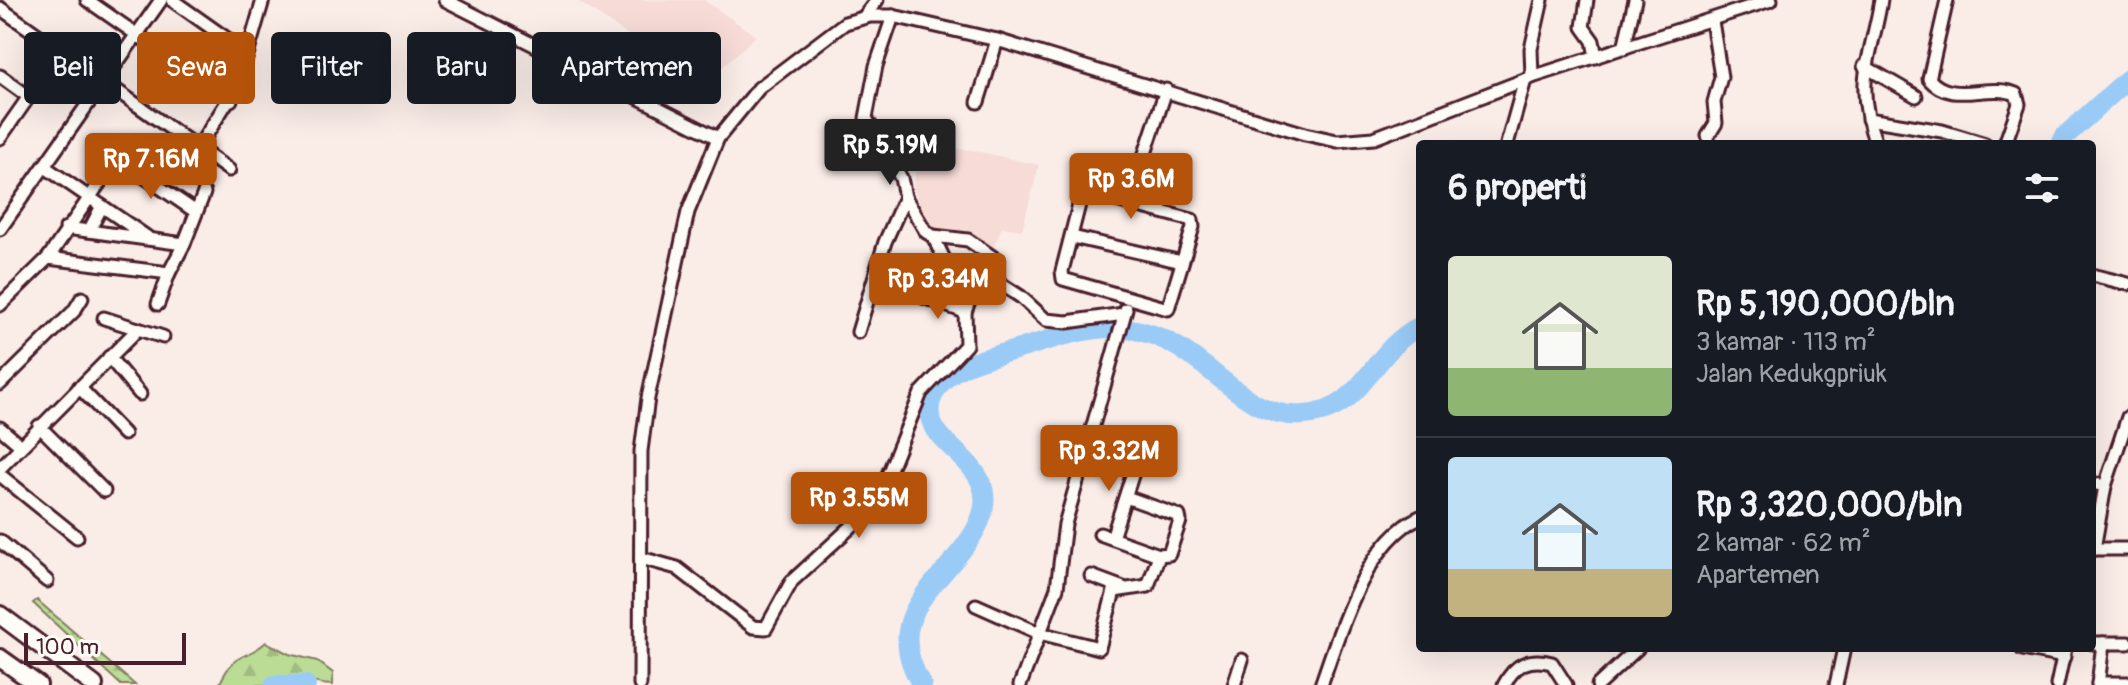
<!DOCTYPE html>
<html lang="id">
<meta charset="utf-8">
<style>
body{margin:0;font-family:Pangolin,sans-serif;background:#242831;color:#f1f3f6;height:100vh;display:flex;flex-direction:column;font-size:30px;white-space:nowrap}
*{box-sizing:border-box;margin:0}
p{font-size:26px;color:#9ea1a6}
.icon{flex:none;width:44px;height:44px;fill:none;stroke:currentColor;stroke-width:2;stroke-linecap:round;stroke-linejoin:round}
.map{position:relative;flex:1;overflow:hidden}
.sheet{position:absolute;left:1416px;top:140px;width:680px;height:512px;display:flex;flex-direction:column;background:#171b24;border-radius:8px;box-shadow:0 8px 32px #0002}
.sheet>*{flex:none}
.guide{position:absolute;left:24px;top:32px;width:760px;height:72px;display:flex;gap:16px}
.scale{position:absolute;left:24px;bottom:20px;width:162px;box-sizing:border-box;padding-left:8px;border:4px solid #4a1f2b;border-top:0;font-size:22px;line-height:28px;white-space:nowrap;color:#4a1f2b;-webkit-text-stroke:6px #fdfcf7;paint-order:stroke}
.price{position:absolute;translate:-50% -68px;padding:0 18px;border-radius:8px;background:#b45309;color:#fff;font-size:26px;line-height:52px;filter:drop-shadow(0 2px 4px #0008)}
.price::after{content:'';position:absolute;left:50%;top:48px;width:24px;height:18px;margin-left:-12px;background:inherit;clip-path:polygon(0 0,100% 0,50% 100%)}
.price.on{background:#222;color:#fff}
ul{padding:0;list-style:none}
li{display:flex;align-items:center;gap:24px;height:200px;padding:0 32px}
li+li{border-top:2px solid #363941}
li span{display:grid;place-items:center;flex:none;width:224px;height:160px;border-radius:8px;color:#555}
li>.icon{margin-inline-start:auto}
span .icon{width:96px;height:96px;fill:#fffc;stroke-width:1}
li b{font-size:34px}
h2{display:flex;justify-content:space-between;align-items:center;height:96px;padding:0 32px;font-size:34px}
.pill{padding:0 28px;border-radius:8px;background:#171b24;box-shadow:0 8px 32px #0002;font-size:28px;line-height:72px}
.pill.on{background:#b45309;color:#fff}
.map>svg:first-child{display:block}
.built{fill:#f6dbd7}
.forest{fill:url(#forest-firs);stroke:#827e60;stroke-width:2}
.lines{fill:none;stroke-linecap:round;stroke-linejoin:round}
.river{stroke:#9acbf6;stroke-width:20}
.minor-casing{stroke:#4a1f2b;stroke-width:17}
.highway-casing{stroke:#4a1f2b;stroke-width:22}
.minor{stroke:#fdfcf7;stroke-width:11}
.highway{stroke:#fdfcf7;stroke-width:16}
</style>
<div class="map">
<svg width="2128" height="685" viewBox="0 0 2128 685">
<defs>
<pattern id="forest-firs" width="22" height="20" patternUnits="userSpaceOnUse" patternTransform="scale(2)"><rect width="22" height="20" fill="#badc95"/><path d="M5 1l3.5 6h-7zM16 11l3.5 6h-7z" fill="#a1bc81"/></pattern>
</defs>
<rect width="100%" height="100%" fill="#faede8"/>
<filter id="ink" filterUnits="userSpaceOnUse"><feTurbulence type="fractalNoise" baseFrequency=".0125" numOctaves="2"/><feDisplacementMap in="SourceGraphic" scale="16" xChannelSelector="R" yChannelSelector="G"/><feConvolveMatrix kernelMatrix="1 2 1 2 8 2 1 2 1" color-interpolation-filters="sRGB"/></filter>
<g filter="url(#ink)">
<!-- built -->
<g class="built">
<path d="M576,0h128l52,36 -44,41 -54,-37 -11,8z"/>
<path d="M876,126l68,21 27,3 68,15 -17,65 -20,-3 -11,25 -16,-13 -20,-7 -26,-1 -16,-44 3,-18 -9,-2z"/>
</g>
<!-- forest -->
<g class="forest">
<path d="M37,600l98,85h-14l-88,-82z"/>
<path d="M266,642l23,12 28,7 16,12v12c-22,0 -47,-16 -67,0h-47c17,-37 24,-22 47,-43z"/>
</g>
<g class="lines">
<!-- river -->
<g class="river">
<path d="M2061,144l4,-8 63,-57"/>
<path d="M274,685h32"/>
<path d="M922,685c-45,-74 25,-102 54,-156 39,-72 -70,-81 -42,-136 15,-28 50,-34 78,-42 38,-11 78,-27 118,-22 73,10 108,92 174,86 61,-4 64,-62 116,-89"/>
</g>
<defs>
<g id="minor">
<path d="M87,0l144,100"/>
<path d="M172,0l75,53"/>
<path d="M445,0l273,138"/>
<path d="M1587,0l-4,27 10,14 3,16"/>
<path d="M1947,0l-18,79c23,27 59,3 87,15l3,10 -14,40"/>
<path d="M0,8l229,162"/>
<path d="M893,16l-17,50 -10,52 35,60 4,19"/>
<path d="M864,17l13,-17"/>
<path d="M1624,48l11,-48"/>
<path d="M1864,66l52,30"/>
<path d="M0,76l29,21"/>
<path d="M1532,77l-1,-28 11,-49"/>
<path d="M978,102l19,-62"/>
<path d="M1868,119l74,12 43,13"/>
<path d="M1708,136l8,-13 -2,-21 7,-25 -9,-56"/>
<path d="M0,138l42,-60"/>
<path d="M1507,144l18,-64"/>
<path d="M1876,144c-23,-63 -5,-84 5,-144"/>
<path d="M198,148l41,-65 24,-83"/>
<path d="M117,158l79,54"/>
<path d="M45,167l102,70"/>
<path d="M1086,192l106,28 1,7 -25,82 -105,-30 -1,-8 19,-74z"/>
<path d="M1129,202l37,-112"/>
<path d="M66,228l118,16 20,-51"/>
<path d="M0,229l161,-229"/>
<path d="M89,231l13,-25"/>
<path d="M933,236l11,23 31,26"/>
<path d="M1072,237l110,25"/>
<path d="M48,258l121,15 -11,31"/>
<path d="M169,273l15,-29"/>
<path d="M2092,275l36,9"/>
<path d="M923,297l42,15"/>
<path d="M0,305l48,-47 77,-112"/>
<path d="M104,318l59,19"/>
<path d="M858,332l27,-90 20,-45 21,35 7,4 35,4 29,20"/>
<path d="M109,357l31,37"/>
<path d="M0,384l74,-73 8,-13"/>
<path d="M79,387l45,47"/>
<path d="M39,426l65,65"/>
<path d="M0,428l20,17"/>
<path d="M0,468l138,-139"/>
<path d="M0,475l77,62"/>
<path d="M2092,483l13,3"/>
<path d="M1100,534l59,21"/>
<path d="M1112,538l26,-81"/>
<path d="M0,541l47,40"/>
<path d="M2092,549h36"/>
<path d="M2094,549l11,-63 23,-69"/>
<path d="M641,558l36,10 76,59 13,1 26,-47 84,-77 45,-111 45,-48 -1,-33 10,-27 15,-8 31,20 25,23 21,2 57,-8"/>
<path d="M1091,576l32,12"/>
<path d="M976,605l63,28 60,15 15,-57 34,-5 11,-31 10,-1 11,-33 -1,-5 -53,-19"/>
<path d="M2092,643h36"/>
<path d="M2022,649l42,8"/>
<path d="M2098,683h30"/>
<path d="M640,685l1,-234 7,-53 40,-186 30,-74 41,-50 86,-65 25,-7h23l104,24 308,94 32,7 37,-3 158,-61 239,-77"/>
<path d="M1020,685l37,-97 8,-64 61,-215"/>
<path d="M1234,685l8,-25"/>
<path d="M1321,685c18,-52 45,-144 99,-168"/>
<path d="M1504,685c11,-21 25,-28 48,-22l14,22"/>
<path d="M1598,685l40,-37"/>
<path d="M1836,685l8,-37"/>
<path d="M2057,685l8,-37"/>
<path d="M2098,685l5,-42"/>
</g>
<g id="highway">
<path d="M0,615l94,70"/>
<path d="M0,658l38,27"/>
</g>
</defs>
<!-- minor casing -->
<use href="#minor" class="minor-casing"/>
<!-- highway casing -->
<use href="#highway" class="highway-casing"/>
<!-- minor -->
<use href="#minor" class="minor"/>
<!-- highway -->
<use href="#highway" class="highway"/>
</g>
</g>
</svg>
<div class="scale">100 m</div>
<b class="price on" style="left:890px;top:187px">Rp 5.19M</b>
<b class="price" style="left:151px;top:201px">Rp 7.16M</b>
<b class="price" style="left:1131px;top:221px">Rp 3.6M</b>
<b class="price" style="left:938px;top:321px">Rp 3.34M</b>
<b class="price" style="left:1109px;top:493px">Rp 3.32M</b>
<b class="price" style="left:859px;top:540px">Rp 3.55M</b>
<div class="guide">
<a class="pill">Beli</a>
<a class="pill on">Sewa</a>
<a class="pill">Filter</a>
<a class="pill">Baru</a>
<a class="pill">Apartemen</a>
</div>
<section class="sheet">
<h2>6 properti<svg class="icon" aria-label="filters" viewBox="0 0 24 24"><path d="M4 7h16M4 17h16"/><circle cx="9" cy="7" r="2"/><circle cx="15" cy="17" r="2"/></svg></h2>
<ul>
<li><span style="background:linear-gradient(#dfe7d0 70%,#8fb573 0)"><svg class="icon" aria-label="home" viewBox="0 0 24 24"><path d="M3 11l9-7 9 7M6 9v11h12V9"/></svg></span><div><b>Rp 5,190,000/bln</b><p>3 kamar · 113 m²</p><p>Jalan Kedukgpriuk</p></div></li>
<li><span style="background:linear-gradient(#bfe0f5 70%,#c2b280 0)"><svg class="icon" aria-label="home" viewBox="0 0 24 24"><path d="M3 11l9-7 9 7M6 9v11h12V9"/></svg></span><div><b>Rp 3,320,000/bln</b><p>2 kamar · 62 m²</p><p>Apartemen</p></div></li>
</ul>
</section>
</div>
